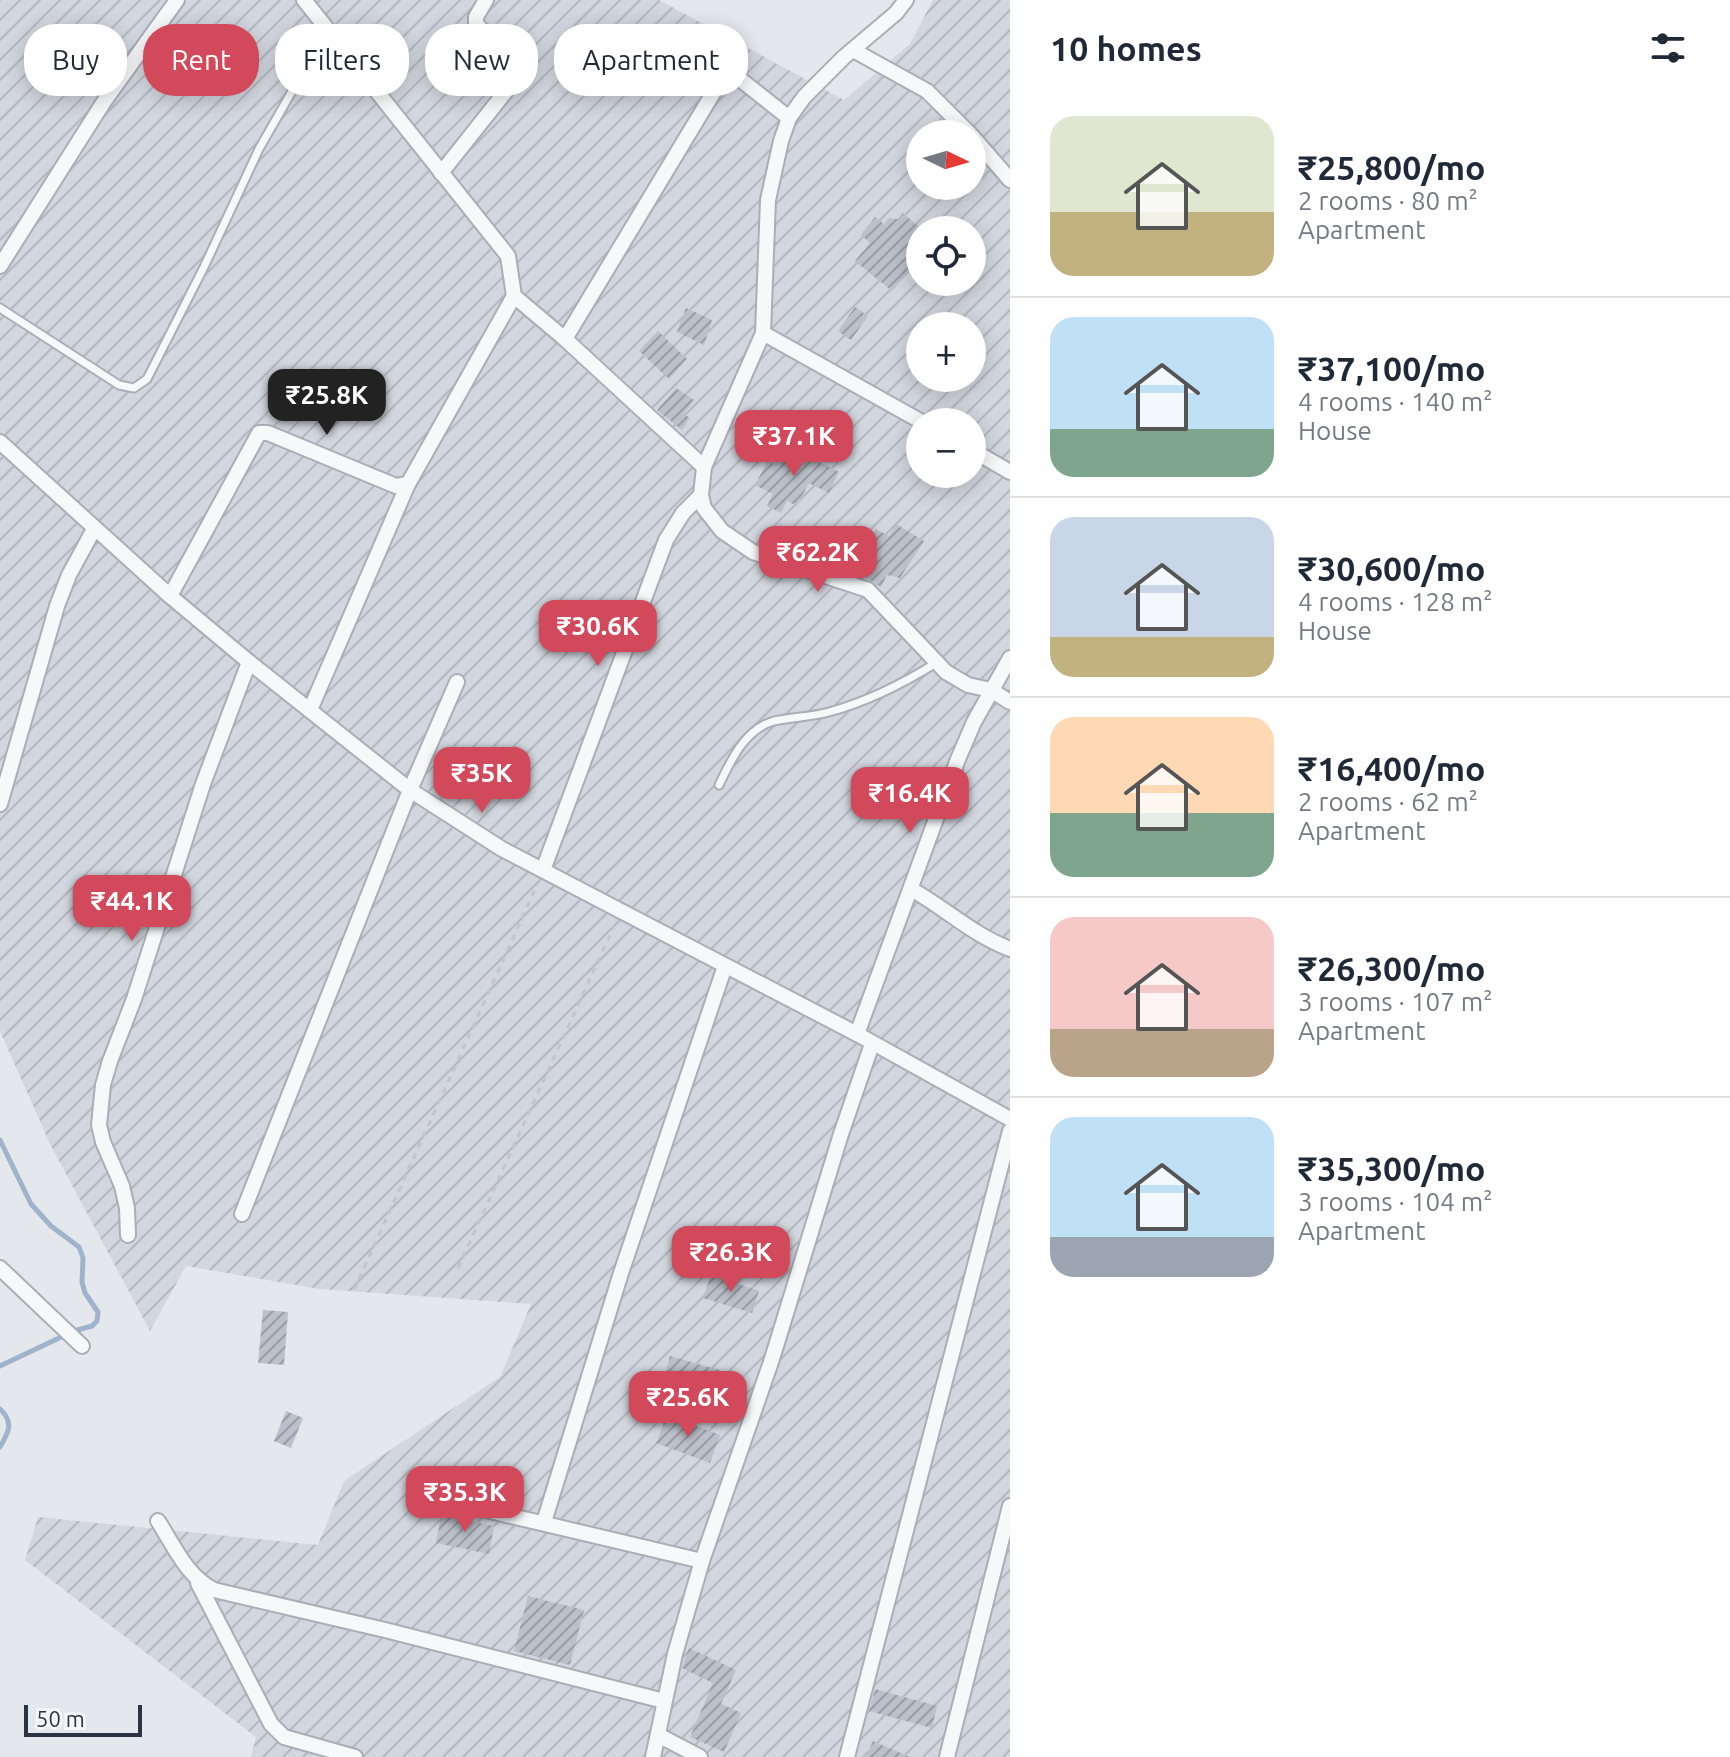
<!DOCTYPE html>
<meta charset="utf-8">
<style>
body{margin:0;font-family:Ubuntu,sans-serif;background:#f6f6f7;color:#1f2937;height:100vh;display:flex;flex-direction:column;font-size:30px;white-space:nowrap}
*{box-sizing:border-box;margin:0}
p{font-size:26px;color:#747a83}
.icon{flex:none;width:44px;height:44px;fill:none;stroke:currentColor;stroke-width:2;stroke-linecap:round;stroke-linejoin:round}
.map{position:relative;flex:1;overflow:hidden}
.sheet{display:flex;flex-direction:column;background:#fff;width:720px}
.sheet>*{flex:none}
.hud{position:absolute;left:24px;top:24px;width:760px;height:72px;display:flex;gap:16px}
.needle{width:52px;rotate:95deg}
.buttons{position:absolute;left:906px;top:120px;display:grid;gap:16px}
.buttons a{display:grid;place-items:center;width:80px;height:80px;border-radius:50%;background:#fff;box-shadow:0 4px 20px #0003;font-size:40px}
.scale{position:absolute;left:24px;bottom:20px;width:118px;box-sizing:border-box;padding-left:8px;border:4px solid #2b3445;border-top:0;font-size:22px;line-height:28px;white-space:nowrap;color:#2b3445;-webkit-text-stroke:6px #f4f6f9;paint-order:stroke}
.price{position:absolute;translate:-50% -68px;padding:0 18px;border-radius:16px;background:#d1495b;color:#fff;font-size:26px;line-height:52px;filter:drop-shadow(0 2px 4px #0008)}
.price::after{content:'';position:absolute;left:50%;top:48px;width:24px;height:18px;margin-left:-12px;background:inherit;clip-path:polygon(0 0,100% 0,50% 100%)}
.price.selected{background:#222;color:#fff}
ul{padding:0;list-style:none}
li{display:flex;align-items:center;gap:24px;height:200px;padding:0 40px}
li+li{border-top:2px solid #e0e1e3}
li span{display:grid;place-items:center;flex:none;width:224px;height:160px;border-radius:24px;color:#555}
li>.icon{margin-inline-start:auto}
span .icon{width:96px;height:96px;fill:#fffc;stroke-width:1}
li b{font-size:34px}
h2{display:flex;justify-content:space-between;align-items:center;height:96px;padding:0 40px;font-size:34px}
.tag{padding:0 28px;border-radius:32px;background:#fff;box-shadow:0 4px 20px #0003;font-size:28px;line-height:72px}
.tag.selected{background:#d1495b;color:#fff}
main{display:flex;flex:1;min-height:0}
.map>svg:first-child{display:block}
.industrial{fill:url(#industrial-furrows);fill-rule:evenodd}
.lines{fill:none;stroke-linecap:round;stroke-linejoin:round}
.stream{stroke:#9fb4cc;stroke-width:5}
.building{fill:url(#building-hatch)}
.service-casing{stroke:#a9aeb7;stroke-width:11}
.minor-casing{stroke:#a9aeb7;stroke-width:18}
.path{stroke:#c2c5cb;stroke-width:3;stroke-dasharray:6 6;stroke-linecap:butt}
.service{stroke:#f7f8fa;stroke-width:7}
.minor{stroke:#f7f8fa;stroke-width:14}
</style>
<main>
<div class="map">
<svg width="1010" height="1757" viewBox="0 0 1010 1757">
<defs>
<pattern id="industrial-furrows" width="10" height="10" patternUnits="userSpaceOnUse" patternTransform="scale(2)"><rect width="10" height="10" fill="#d2d6de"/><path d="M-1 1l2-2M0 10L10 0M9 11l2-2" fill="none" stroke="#b4b8c0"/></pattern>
<pattern id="building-hatch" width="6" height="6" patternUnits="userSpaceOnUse" patternTransform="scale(2)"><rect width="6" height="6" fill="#bbc0ca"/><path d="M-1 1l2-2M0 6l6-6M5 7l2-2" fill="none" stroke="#989da6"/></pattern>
</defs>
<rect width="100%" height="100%" fill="#e4e7ec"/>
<!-- industrial -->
<path class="industrial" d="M0,0h659l185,100 66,-56 23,-44h77v1757h-759l5,-20 -231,-177 13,-43 280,28 26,-64 156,-104 31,-73 -211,-15 -134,-23 -36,65 -100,-187 -50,-113zM920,134h52v52h-52zM920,230h52v52h-52zM920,326h52v52h-52zM920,422h52v52h-52z"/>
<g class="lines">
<!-- stream -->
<g class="stream">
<path d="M0,1140l31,64 20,22 28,21 4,11 -1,24 3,11 13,19 -1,9 -5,5 -18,5 -74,35"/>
<path d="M0,1409c14,13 9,23 0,38"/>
</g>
</g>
<!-- building -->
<g class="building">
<path d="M903,213l17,15v30l-28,33 -37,-30 15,-18 -9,-8 14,-18 9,7 5,-6 9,1z"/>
<path d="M855,307l13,9 -17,24 -13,-9z"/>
<path d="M686,308l26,12 -8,25 -27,-13z"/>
<path d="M658,331l29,28 -18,20 -30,-28z"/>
<path d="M676,388l18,12 -10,14 6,4 -8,12 -25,-20z"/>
<path d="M784,444l55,28 -10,21 -20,-10 -12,23 -10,-5 -6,12 -14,-7 6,-12 -18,-9 13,-25 6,4z"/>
<path d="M896,524l28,17 -24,37 -13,-3 -6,12 -22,-13 7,-12 -9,-5 5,-8 -4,-2 8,-15 6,4 4,-7 13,7z"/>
<path d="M780,525l24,14 -9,16 -21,-11 4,-6 -4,-2z"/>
<path d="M711,1275l48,16 -7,22 -49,-15z"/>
<path d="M263,1310l25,2 -4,53 -26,-2z"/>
<path d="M670,1356l60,17 -5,21 -61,-17z"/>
<path d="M286,1411l17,7 -12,30 -17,-7z"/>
<path d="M667,1415l53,20 -10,28 -54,-20z"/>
<path d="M441,1515l53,11 -5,28 -53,-11z"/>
<path d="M528,1596l56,14 -14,55 -56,-14z"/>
<path d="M689,1648l47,22 -15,34 20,9 -17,39 -34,-15 23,-54 -31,-15z"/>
<path d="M875,1689l62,17 -5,22 -63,-17z"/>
<path d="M873,1741l37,16h-44z"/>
</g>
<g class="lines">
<defs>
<g id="service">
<path d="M0,308l119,77 15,3 13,-9 57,-112 55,-118 68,-119"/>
<path d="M719,785c12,-25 26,-56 55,-64 18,-4 37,-4 55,-9 37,-10 75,-29 107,-49"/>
</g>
<g id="minor">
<path d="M304,0l204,256 6,40 51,43 139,128"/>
<path d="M906,0l-10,13 -52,44 -40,40 -15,21 -8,23 -13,59 -5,133 -59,134 -3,28 3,13 18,23 31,21 115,38 78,82 22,13 23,5 19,12"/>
<path d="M853,50l74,41 43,43"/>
<path d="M972,136l38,44"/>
<path d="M441,173l81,-102 -46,-47v-7l10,-17"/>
<path d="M0,266l103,-163 74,-103"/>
<path d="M763,333l159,89"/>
<path d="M565,339l156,-259 4,-4h11l53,42"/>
<path d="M0,442l170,154 79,66 161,128 92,59 355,185 153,85"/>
<path d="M972,450l38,22"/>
<path d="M170,596l89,-163h9l128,53 12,-2 106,-188"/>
<path d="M310,710l98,-226"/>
<path d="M0,804l57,-198 12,-31 25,-46"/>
<path d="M543,870l123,-330 17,-27 18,-18"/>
<path d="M911,889c34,19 62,46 99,60"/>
<path d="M857,1034l101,-275 16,-37 36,-64"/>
<path d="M242,1214l168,-424 47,-108"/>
<path d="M128,1235l-1,-27 -5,-22 -19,-44 -4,-17 4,-40 7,-24 24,-62 69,-215 46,-122"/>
<path d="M0,1268l82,78"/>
<path d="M452,1502l250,59"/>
<path d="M158,1521c16,25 29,56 56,69l171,40 279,71"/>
<path d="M544,1522l77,-249 104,-307"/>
<path d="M198,1583l73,141 13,13 71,20"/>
<path d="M658,1735l42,22"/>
<path d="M653,1757l22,-103 27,-93 70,-202 69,-225 31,-90"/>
<path d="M847,1757l163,-626"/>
<path d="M947,1757l63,-251"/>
</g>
</defs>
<!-- service casing -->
<use href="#service" class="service-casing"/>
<!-- minor casing -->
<use href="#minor" class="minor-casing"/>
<!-- path -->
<g class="path">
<path d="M458,1268l156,-342"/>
<path d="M354,1290l183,-405"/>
</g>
<!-- service -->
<use href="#service" class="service"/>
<!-- minor -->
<use href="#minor" class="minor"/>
</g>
</svg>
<div class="buttons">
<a><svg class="needle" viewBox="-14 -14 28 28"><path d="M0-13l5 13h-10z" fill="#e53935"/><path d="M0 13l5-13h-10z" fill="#747a83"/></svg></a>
<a><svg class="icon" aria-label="locate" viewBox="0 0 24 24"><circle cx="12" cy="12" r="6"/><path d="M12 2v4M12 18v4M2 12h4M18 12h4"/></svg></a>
<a>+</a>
<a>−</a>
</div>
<div class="scale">50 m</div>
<b class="price selected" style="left:327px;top:437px">₹25.8K</b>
<b class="price" style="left:794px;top:478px">₹37.1K</b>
<b class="price" style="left:818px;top:594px">₹62.2K</b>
<b class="price" style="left:598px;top:668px">₹30.6K</b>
<b class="price" style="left:482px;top:815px">₹35K</b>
<b class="price" style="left:910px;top:835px">₹16.4K</b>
<b class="price" style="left:132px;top:943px">₹44.1K</b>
<b class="price" style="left:731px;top:1294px">₹26.3K</b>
<b class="price" style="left:688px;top:1439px">₹25.6K</b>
<b class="price" style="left:465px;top:1534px">₹35.3K</b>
<div class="hud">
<a class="tag">Buy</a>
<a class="tag selected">Rent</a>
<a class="tag">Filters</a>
<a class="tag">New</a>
<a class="tag">Apartment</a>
</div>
</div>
<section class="sheet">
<h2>10 homes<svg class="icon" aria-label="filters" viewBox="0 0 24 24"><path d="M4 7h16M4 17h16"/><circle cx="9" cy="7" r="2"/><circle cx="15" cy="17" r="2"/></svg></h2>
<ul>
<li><span style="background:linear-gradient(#dfe7d0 60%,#c2b280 0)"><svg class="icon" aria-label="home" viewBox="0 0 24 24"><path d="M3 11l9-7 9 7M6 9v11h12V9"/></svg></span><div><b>₹25,800/mo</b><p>2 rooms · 80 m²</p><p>Apartment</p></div></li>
<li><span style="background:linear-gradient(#bfe0f5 70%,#7fa58c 0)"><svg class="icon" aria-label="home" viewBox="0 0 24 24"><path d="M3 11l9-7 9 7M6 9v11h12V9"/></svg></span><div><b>₹37,100/mo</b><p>4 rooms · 140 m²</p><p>House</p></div></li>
<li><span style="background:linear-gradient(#c9d6e8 75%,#c2b280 0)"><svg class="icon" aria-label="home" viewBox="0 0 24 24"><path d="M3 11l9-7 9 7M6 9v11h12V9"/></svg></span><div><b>₹30,600/mo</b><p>4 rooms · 128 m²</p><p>House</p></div></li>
<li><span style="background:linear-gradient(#ffd9b3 60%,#7fa58c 0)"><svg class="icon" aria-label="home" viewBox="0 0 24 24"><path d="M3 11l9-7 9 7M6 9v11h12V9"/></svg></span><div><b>₹16,400/mo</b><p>2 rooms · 62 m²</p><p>Apartment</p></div></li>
<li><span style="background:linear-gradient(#f6c9c9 70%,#b9a48a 0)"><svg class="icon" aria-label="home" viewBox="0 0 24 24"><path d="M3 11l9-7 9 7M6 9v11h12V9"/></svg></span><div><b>₹26,300/mo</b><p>3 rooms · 107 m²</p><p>Apartment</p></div></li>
<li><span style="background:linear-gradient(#bfe0f5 75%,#9aa5b1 0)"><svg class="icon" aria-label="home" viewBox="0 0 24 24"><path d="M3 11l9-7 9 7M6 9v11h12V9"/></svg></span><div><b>₹35,300/mo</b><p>3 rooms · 104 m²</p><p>Apartment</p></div></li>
</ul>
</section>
</main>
